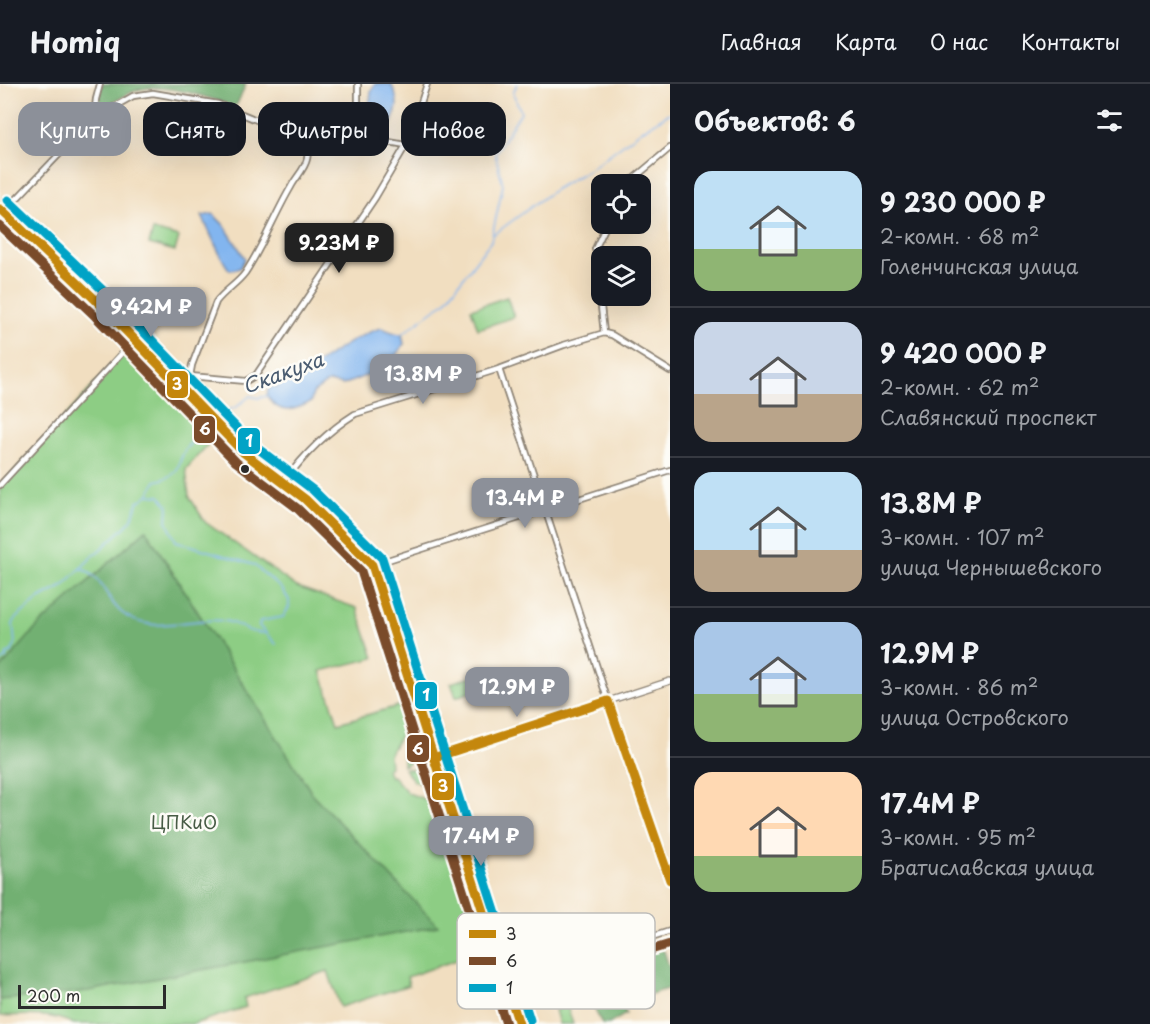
<!DOCTYPE html>
<html lang="ru">
<meta charset="utf-8">
<style>
body{margin:0;font-family:"Playpen Sans",sans-serif;background:#20242c;color:#f1f3f6;height:100vh;display:flex;flex-direction:column;font-size:22px;white-space:nowrap}
*{box-sizing:border-box;margin:0}
p{font-size:20px;color:#9ea1a6}
.icon{flex:none;width:33px;height:33px;fill:none;stroke:currentColor;stroke-width:2;stroke-linecap:round;stroke-linejoin:round}
.map{position:relative;flex:1;overflow:hidden}
.sheet{display:flex;flex-direction:column;background:#171b24;width:480px}
.sheet>*{flex:none}
.banner{position:absolute;left:18px;top:18px;width:561px;height:54px;display:flex;gap:12px}
.controls{position:absolute;left:591px;top:90px;display:grid;gap:12px}
.controls a{display:grid;place-items:center;width:60px;height:60px;border-radius:12px;background:#171b24;box-shadow:0 6px 24px #0002;font-size:30px}
.scale{position:absolute;left:18px;bottom:15px;width:148px;box-sizing:border-box;padding-left:6px;border:3px solid #2b2b2b;border-top:0;font-size:16px;line-height:21px;white-space:nowrap;color:#2b2b2b;-webkit-text-stroke:4px #fdfcf7;paint-order:stroke}
.price{position:absolute;translate:-50% -51px;padding:0 14px;border-radius:12px;background:#8c9099;color:#fff;font-size:20px;line-height:39px;filter:drop-shadow(0 2px 3px #0008)}
.price::after{content:'';position:absolute;left:50%;top:36px;width:18px;height:14px;margin-left:-9px;background:inherit;clip-path:polygon(0 0,100% 0,50% 100%)}
.price.selected{background:#222;color:#fff}
ul{padding:0;list-style:none}
li{display:flex;align-items:center;gap:18px;height:150px;padding:0 24px}
li+li{border-top:2px solid #363941}
li span{display:grid;place-items:center;flex:none;width:168px;height:120px;border-radius:18px;color:#555}
li>.icon{margin-inline-start:auto}
span .icon{width:72px;height:72px;fill:#fffc;stroke-width:1}
li b{font-size:26px}
h2{display:flex;justify-content:space-between;align-items:center;height:72px;padding:0 24px;font-size:26px}
.tag{padding:0 21px;border-radius:18px;background:#171b24;box-shadow:0 6px 24px #0002;font-size:21px;line-height:54px}
.tag.selected{background:#8c9099;color:#fff}
header{display:flex;align-items:center;gap:36px;box-sizing:border-box;height:84px;padding:0 30px;background:#171b24;border-bottom:2px solid #363941}
header strong{font-size:28px}
nav{display:flex;gap:33px;margin-inline-start:auto;font-size:21px}
main{display:flex;flex:1;min-height:0}
.map>svg:first-child{display:block}
.green{fill:#8dcd84;stroke:#5c7c58;stroke-width:1.5}
.forest{fill:#72b072;stroke:#4e6e4e;stroke-width:1.5}
.water{fill:#82b5ef;stroke:#56708d;stroke-width:1.5}
.lines{fill:none;stroke-linecap:round;stroke-linejoin:round}
.stream{stroke:#82b5ef;stroke-width:1.5}
.minor-casing{stroke:#8e8476;stroke-width:8}
.tertiary-casing{stroke:#8e8476;stroke-width:8}
.minor{stroke:#fff;stroke-width:4.5}
.tertiary{stroke:#fff;stroke-width:5}
.bus-1-casing{stroke:#fdfcf7;stroke-width:14}
.bus-2-casing{stroke:#fdfcf7;stroke-width:14}
.bus-3-casing{stroke:#fdfcf7;stroke-width:14}
.bus-1{stroke:#c4870b;stroke-width:9}
.bus-2{stroke:#7a4b2a;stroke-width:9}
.bus-3{stroke:#02a3c6;stroke-width:9}
.bus-dot{fill:#2b2b2b;stroke:#fdfcf7;stroke-width:2}
.labels{text-anchor:middle;stroke-width:5;stroke-linejoin:round;paint-order:stroke}
.park-label{font-size:18px;fill:#485c46;stroke:#fdfcf7}
.water-label{font-size:20px;font-style:italic;fill:#495b70;stroke:#fdfcf7}
.key{fill:#fdfcf7;stroke:#bebdba;stroke-width:1.5}
.key-label{font-size:16px;fill:#2b2b2b}
.line-badge{stroke:#fdfcf7;stroke-width:2}
.badge-label{font-size:16px;text-anchor:middle;font-weight:bold;fill:#fff}
</style>
<header>
<strong>Homiq</strong>
<nav><a>Главная</a><a>Карта</a><a>О нас</a><a>Контакты</a></nav>
</header>
<main>
<div class="map">
<svg width="670" height="940" viewBox="0 0 670 940">
<rect width="100%" height="100%" fill="#fdfcf7"/>
<filter id="ink" filterUnits="userSpaceOnUse"><feTurbulence type="fractalNoise" baseFrequency=".0167" numOctaves="2"/><feDisplacementMap in="SourceGraphic" scale="12" xChannelSelector="R" yChannelSelector="G"/><feConvolveMatrix kernelMatrix="1 2 1 2 8 2 1 2 1" color-interpolation-filters="sRGB"/></filter>
<filter id="wash" filterUnits="userSpaceOnUse"><feTurbulence type="fractalNoise" baseFrequency=".008" numOctaves="4" result="noise"/><feDisplacementMap in="SourceGraphic" scale="24" xChannelSelector="R" yChannelSelector="G"/><feGaussianBlur stdDeviation="1.35" result="paint"/><feColorMatrix in="noise" values="0 0 0 0 0 0 0 0 0 0 0 0 0 0 0 0 0 1.4 0 .05"/><feComposite in="paint" operator="in"/></filter>
<g filter="url(#wash)">
<rect width="100%" height="100%" fill="#f1dec0"/>
<!-- green -->
<g class="green">
<path d="M153,146l26,7 -4,14 -26,-7z"/>
<path d="M507,213l7,20 -36,12 -7,-20z"/>
<path d="M127,265l84,92 -25,28 3,27 16,26 92,65 60,21 17,50 -53,13 17,52 64,-18 6,17 -19,33 1,12 -3,2 3,8 3,-1 15,17 25,9 49,149 -75,26 2,8 -69,22 -12,-36 -84,27 2,9 -53,17h-119c-22,-11 -49,-9 -74,-8v-529z"/>
<path d="M479,590l4,14 -27,9 -5,-14z"/>
<path d="M413,650l9,26 -4,1 -1,-2 -14,7v-11z"/>
<path d="M423,680l7,23 -16,-6 -10,-12 5,-1 1,2z"/>
<path d="M567,922l6,18h-14l-4,-14z"/>
</g>
<!-- forest -->
<g class="forest">
<path d="M102,0h144l-9,20 -3,2c-28,-9 -63,-22 -93,-17 -13,3 -25,13 -38,18l-4,-2z"/>
<path d="M146,446l167,265 125,131 -350,65 -88,9v-331l38,-43z"/>
<path d="M657,864l7,3 6,19v18l-22,7 -4,-2 -12,-33 1,-3z"/>
<path d="M609,879l17,51 -17,10h-7l-17,-34 6,-6 -4,-12z"/>
</g>
<!-- water -->
<g class="water">
<path d="M375,0h16c11,21 5,28 -3,48h-4l-3,4 -16,-3 1,-5 8,-10 -5,-7 2,-20z"/>
<path d="M213,130l11,11 21,33 -5,10 -10,2c-6,-3 -23,-44 -28,-54z"/>
<path d="M381,244c8,2 13,6 21,6l2,10 -17,23 -44,18 -15,-3 -15,11 -2,9c-19,9 -31,14 -44,-6l1,-7 5,-3 4,1 2,-3c37,-14 64,-44 102,-56z"/>
</g>
<g class="lines">
<!-- stream -->
<g class="stream">
<path d="M493,151l61,-45 36,-21 51,-38 29,-18"/>
<path d="M402,250l43,-32 46,-61 12,-56 -8,-32 26,-41 -8,-19 4,-9"/>
<path d="M227,326l8,-2 15,-12 8,2 9,-2"/>
<path d="M149,411l11,1 8,9 -1,17 9,19 78,24 28,24 7,11v7l-6,10 -23,4 -1,5 17,18"/>
<path d="M80,484c25,10 24,29 41,44 30,26 71,3 104,9 15,2 22,13 40,12"/>
<path d="M0,579l6,-5 1,-4 5,-3 3,-7 -2,-20 3,-6 23,-19 24,-13 29,-29 33,-30 7,-8 5,-16 11,-8 8,-14c31,-7 18,-19 32,-35 3,-5 12,-9 17,-12"/>
</g>
</g>
</g>
<g filter="url(#ink)">
<g class="lines">
<defs>
<g id="minor">
<path d="M94,34l39,-22 20,-3 65,11 82,34c6,6 9,12 7,21 -2,10 -11,18 -16,28 -16,27 -28,59 -46,86 -8,11 -21,18 -29,29l-24,63 -2,11"/>
<path d="M331,48l75,13"/>
<path d="M358,54v-54"/>
<path d="M627,100l43,-36"/>
<path d="M4,128l90,-94 2,-19 4,-15"/>
<path d="M604,249l-6,-53 3,-13 -6,-18 12,-25"/>
<path d="M604,249l8,2 58,36"/>
<path d="M499,285l109,332"/>
<path d="M180,301l10,-9 56,5 10,-6 119,-177 34,-58 18,-56"/>
<path d="M284,398c19,-26 44,-51 71,-68l144,-45 65,-24 40,-12"/>
<path d="M0,401l135,-146"/>
<path d="M372,481l298,-95"/>
<path d="M499,902l171,-55"/>
</g>
<g id="tertiary">
<path d="M0,125l103,98 141,146 61,46 67,66 147,459"/>
<path d="M608,617l62,179"/>
<path d="M433,674l-4,11 82,255"/>
<path d="M433,674l237,-77"/>
</g>
</defs>
<!-- minor casing -->
<use href="#minor" class="minor-casing"/>
<!-- tertiary casing -->
<use href="#tertiary" class="tertiary-casing"/>
<!-- minor -->
<use href="#minor" class="minor"/>
<!-- tertiary -->
<use href="#tertiary" class="tertiary"/>
<defs>
<g id="bus-1">
<path d="M0,125l103,98 141,146 61,46 67,66 147,459"/>
<path d="M433,674l175,-57 62,179"/>
</g>
<g id="bus-2">
<path d="M0,142l95,90 141,146 61,46 64,63 145,453"/>
<path d="M510,910l160,-50"/>
</g>
<path id="bus-3" d="M8,116l104,99 140,145 61,46 69,68 148,462"/>
</defs>
<!-- bus-1 casing -->
<use href="#bus-1" class="bus-1-casing"/>
<!-- bus-2 casing -->
<use href="#bus-2" class="bus-2-casing"/>
<!-- bus-3 casing -->
<use href="#bus-3" class="bus-3-casing"/>
<!-- bus-1 -->
<use href="#bus-1" class="bus-1"/>
<!-- bus-2 -->
<use href="#bus-2" class="bus-2"/>
<!-- bus-3 -->
<use href="#bus-3" class="bus-3"/>
</g>
</g>
<!-- markers -->
<circle class="bus-dot" cx="245" cy="385" r="5"/>
<g class="labels">
<!-- park labels -->
<g class="park-label">
<text x="184" y="745">ЦПКиО</text>
</g>
<!-- water labels -->
<g class="water-label">
<text transform="translate(283 289) rotate(-20)" y="7">Скакуха</text>
</g>
</g>
<!-- legend -->
<rect x="457" y="829" width="198" height="96" rx="9" class="key"/>
<rect x="469" y="846" width="27" height="8" fill="#c4870b"/>
<rect x="469" y="873" width="27" height="8" fill="#7a4b2a"/>
<rect x="469" y="900" width="27" height="8" fill="#02a3c6"/>
<g class="key-label">
<text x="506" y="856">3</text>
<text x="506" y="883">6</text>
<text x="506" y="910">1</text>
</g>
<g class="line-badge">
<rect x="166" y="286" width="23" height="29" rx="6" fill="#c4870b"/>
<rect x="193" y="331" width="23" height="29" rx="6" fill="#7a4b2a"/>
<rect x="237" y="343" width="24" height="28" rx="6" fill="#02a3c6"/>
<rect x="414" y="597" width="24" height="29" rx="6" fill="#02a3c6"/>
<rect x="406" y="650" width="24" height="29" rx="6" fill="#7a4b2a"/>
<rect x="431" y="688" width="24" height="29" rx="6" fill="#c4870b"/>
</g>
<g class="badge-label">
<text x="177" y="306">3</text>
<text x="205" y="351">6</text>
<text x="249" y="363">1</text>
<text x="426" y="617">1</text>
<text x="418" y="671">6</text>
<text x="443" y="708">3</text>
</g>
</svg>
<div class="controls">
<a><svg class="icon" aria-label="locate" viewBox="0 0 24 24"><circle cx="12" cy="12" r="6"/><path d="M12 2v4M12 18v4M2 12h4M18 12h4"/></svg></a>
<a><svg class="icon" aria-label="layers" viewBox="0 0 24 24"><path d="M12 4l9 5-9 5-9-5zM3 14l9 5 9-5"/></svg></a>
</div>
<div class="scale">200 m</div>
<b class="price selected" style="left:339px;top:190px">9.23M ₽</b>
<b class="price" style="left:151px;top:254px">9.42M ₽</b>
<b class="price" style="left:423px;top:321px">13.8M ₽</b>
<b class="price" style="left:525px;top:445px">13.4M ₽</b>
<b class="price" style="left:517px;top:634px">12.9M ₽</b>
<b class="price" style="left:481px;top:783px">17.4M ₽</b>
<div class="banner">
<a class="tag selected">Купить</a>
<a class="tag">Снять</a>
<a class="tag">Фильтры</a>
<a class="tag">Новое</a>
</div>
</div>
<section class="sheet">
<h2>Объектов: 6<svg class="icon" aria-label="filters" viewBox="0 0 24 24"><path d="M4 7h16M4 17h16"/><circle cx="9" cy="7" r="2"/><circle cx="15" cy="17" r="2"/></svg></h2>
<ul>
<li><span style="background:linear-gradient(#bfe0f5 65%,#8fb573 0)"><svg class="icon" aria-label="home" viewBox="0 0 24 24"><path d="M3 11l9-7 9 7M6 9v11h12V9"/></svg></span><div><b>9 230 000 ₽</b><p>2-комн. · 68 m²</p><p>Голенчинская улица</p></div></li>
<li><span style="background:linear-gradient(#c9d6e8 60%,#b9a48a 0)"><svg class="icon" aria-label="home" viewBox="0 0 24 24"><path d="M3 11l9-7 9 7M6 9v11h12V9"/></svg></span><div><b>9 420 000 ₽</b><p>2-комн. · 62 m²</p><p>Славянский проспект</p></div></li>
<li><span style="background:linear-gradient(#bfe0f5 65%,#b9a48a 0)"><svg class="icon" aria-label="home" viewBox="0 0 24 24"><path d="M3 11l9-7 9 7M6 9v11h12V9"/></svg></span><div><b>13.8M ₽</b><p>3-комн. · 107 m²</p><p>улица Чернышевского</p></div></li>
<li><span style="background:linear-gradient(#a9c7e8 60%,#8fb573 0)"><svg class="icon" aria-label="home" viewBox="0 0 24 24"><path d="M3 11l9-7 9 7M6 9v11h12V9"/></svg></span><div><b>12.9M ₽</b><p>3-комн. · 86 m²</p><p>улица Островского</p></div></li>
<li><span style="background:linear-gradient(#ffd9b3 70%,#8fb573 0)"><svg class="icon" aria-label="home" viewBox="0 0 24 24"><path d="M3 11l9-7 9 7M6 9v11h12V9"/></svg></span><div><b>17.4M ₽</b><p>3-комн. · 95 m²</p><p>Братиславская улица</p></div></li>
</ul>
</section>
</main>
